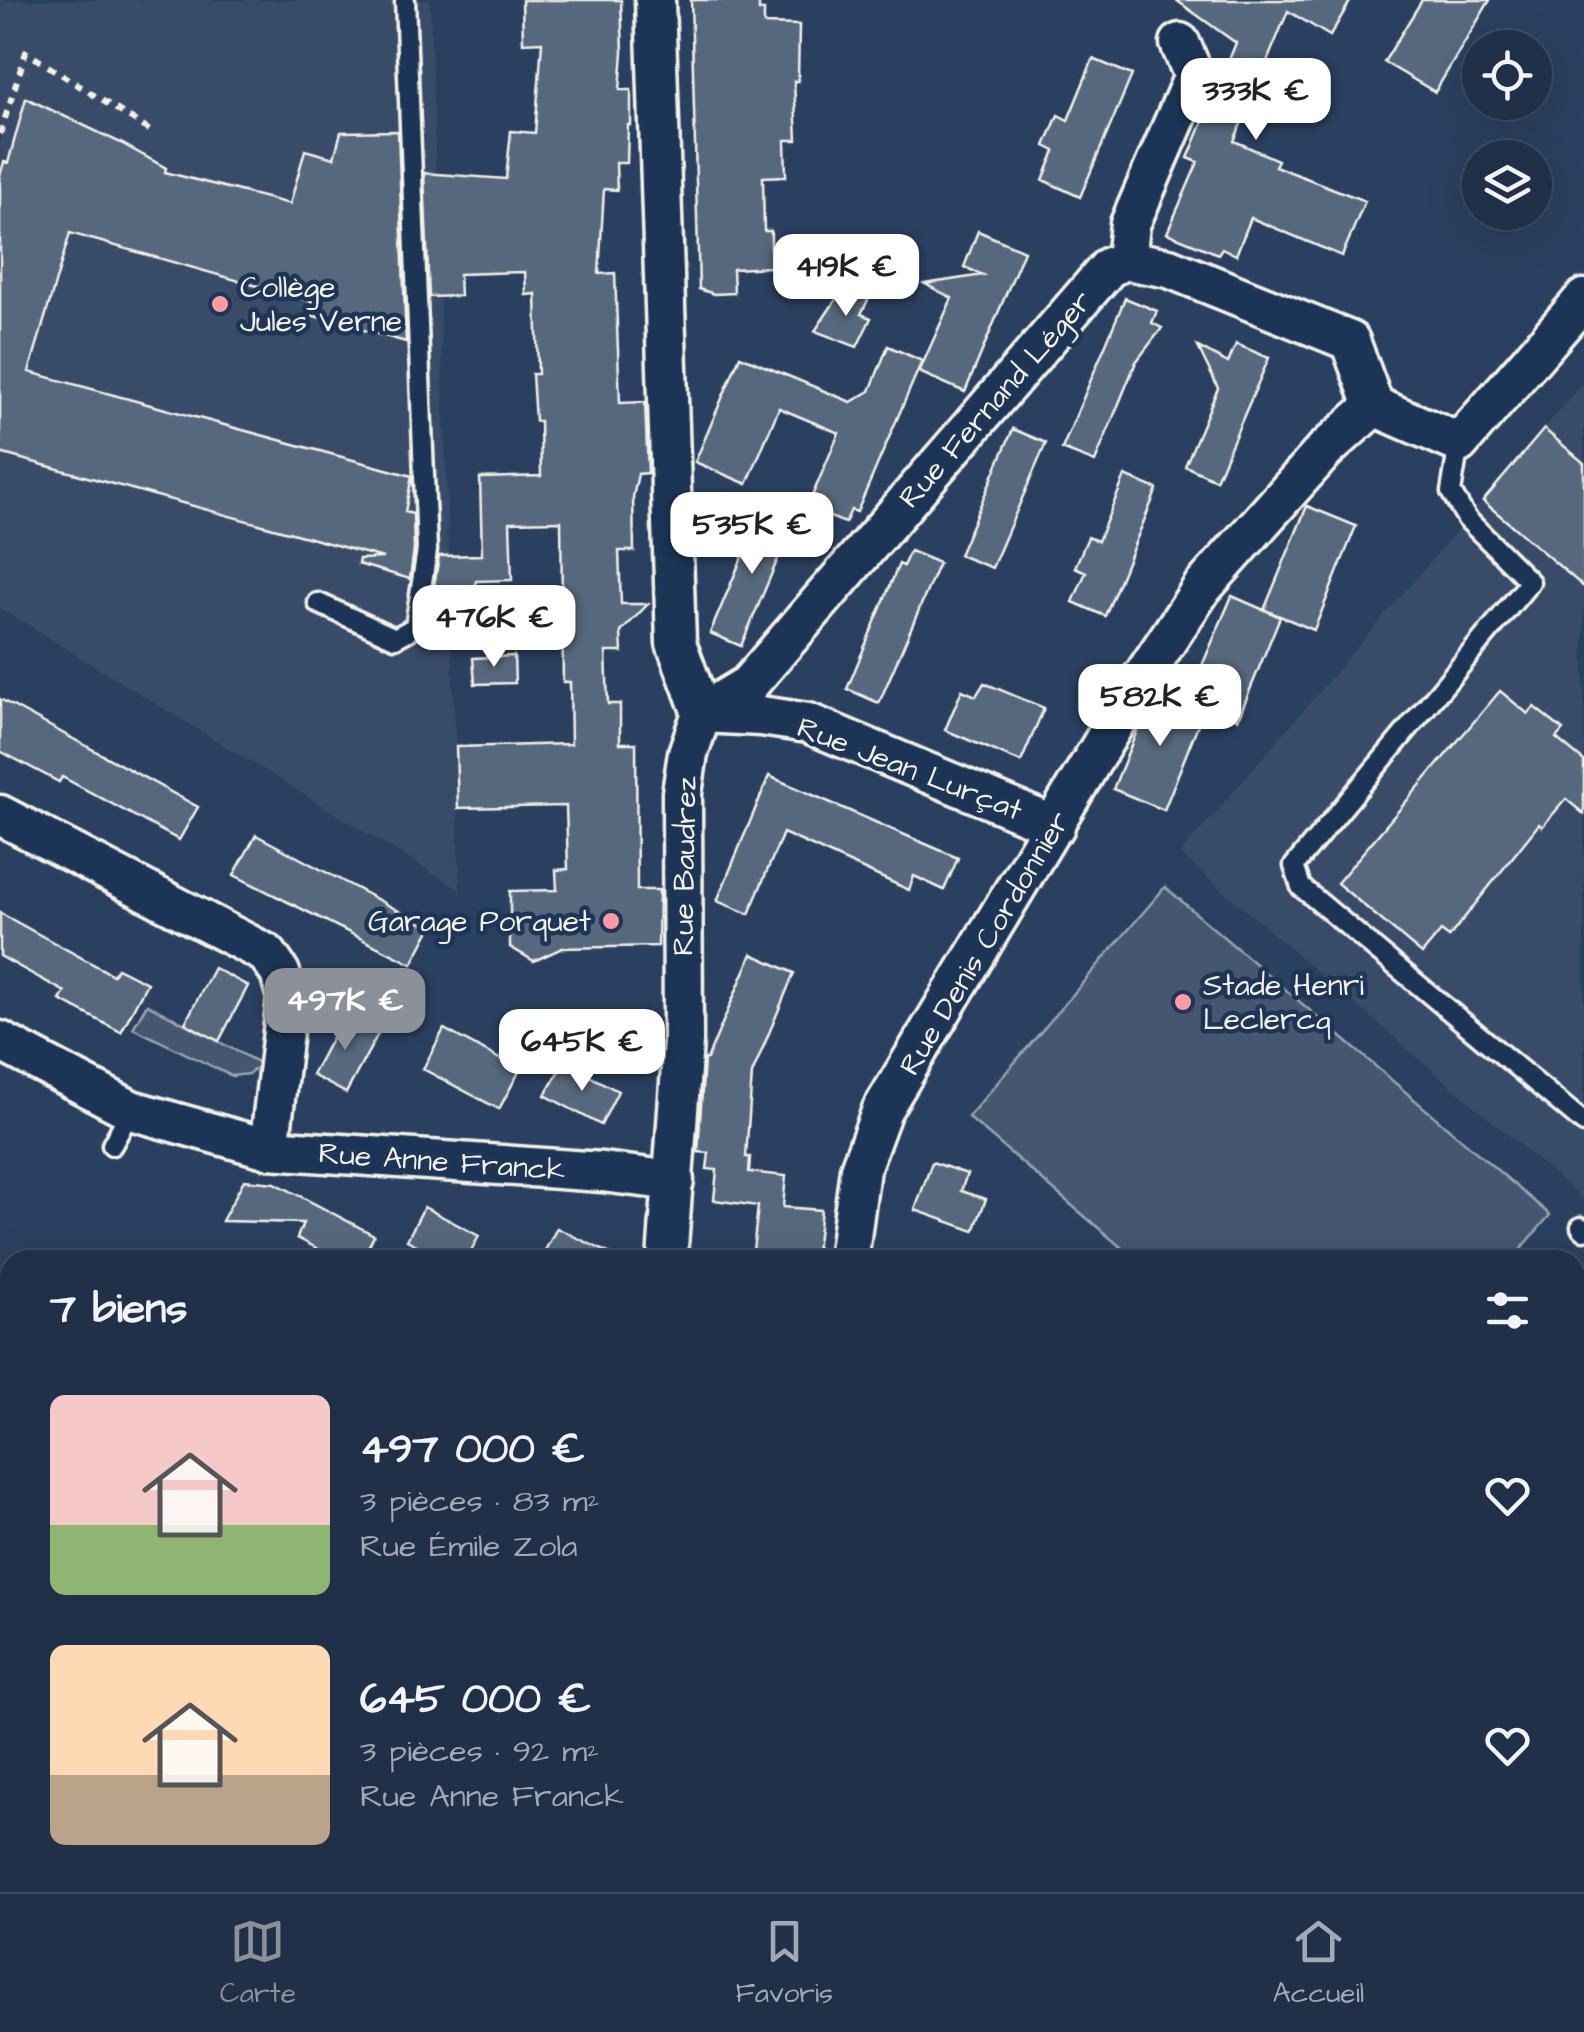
<!DOCTYPE html>
<html lang="fr">
<meta charset="utf-8">
<style>
body{margin:0;font-family:"Architects Daughter",sans-serif;background:#28384f;color:#f1f3f6;height:100vh;display:flex;flex-direction:column;font-size:38px;white-space:nowrap}
*{box-sizing:border-box;margin:0}
p{font-size:32px;color:#a2a9b4}
.icon{flex:none;width:55px;height:55px;fill:none;stroke:currentColor;stroke-width:2;stroke-linecap:round;stroke-linejoin:round}
.map{position:relative;flex:1;overflow:hidden}
.drawer{position:absolute;left:0px;top:1250px;width:1585px;height:642px;display:flex;flex-direction:column;background:#203048;border-radius:30px 30px 0 0;box-shadow:0 10px 40px #0002,0 0 0 2px #3d4b60}
.drawer>*{flex:none}
.fabs{position:absolute;left:1462px;top:30px;display:grid;gap:20px}
.fabs a{display:grid;place-items:center;width:90px;height:90px;border-radius:50%;background:#203048;box-shadow:0 10px 40px #0002,0 0 0 2px #3d4b60;font-size:50px}
.price{position:absolute;translate:-50% -85px;padding:0 22px;border-radius:20px;background:#fff;color:#222;font-size:32px;line-height:65px;filter:drop-shadow(0 2px 5px #0008)}
.price::after{content:'';position:absolute;left:50%;top:60px;width:30px;height:22px;margin-left:-15px;background:inherit;clip-path:polygon(0 0,100% 0,50% 100%)}
.price.active{background:#8c9099;color:#fff}
ul{padding:0;list-style:none}
li{display:flex;align-items:center;gap:30px;height:250px;padding:0 50px}
li span{display:grid;place-items:center;flex:none;width:280px;height:200px;border-radius:15px;color:#555}
li>.icon{margin-inline-start:auto}
span .icon{width:120px;height:120px;fill:#fffc;stroke-width:1}
li b{font-size:42px}
h2{display:flex;justify-content:space-between;align-items:center;height:120px;padding:0 50px;font-size:42px}
.dock{display:flex;justify-content:space-around;align-items:center;height:140px;border-top:2px solid #3d4b60;background:#203048;font-size:28px;color:#a2a9b4}
.dock a{display:grid;justify-items:center;gap:5px}
.dock .active{color:#8c9099}
.map>svg:first-child{display:block}
.built{fill:#374c69}
.green{fill:#445771;stroke:#9ca4ac;stroke-width:2.5}
.building{fill:#56677d;stroke:#f4f1e8;stroke-width:2.5}
.lines{fill:none;stroke-linecap:round;stroke-linejoin:round}
.service-casing{stroke:#f4f1e8;stroke-width:25}
.minor-casing{stroke:#f4f1e8;stroke-width:45}
.primary-casing{stroke:#f4f1e8;stroke-width:62}
.path{stroke:#f4f1e8;stroke-width:6;stroke-dasharray:8 8;stroke-linecap:butt}
.service{stroke:#1d3557;stroke-width:18}
.minor{stroke:#1d3557;stroke-width:38}
.primary{stroke:#1d3557;stroke-width:55}
.poi-dot{fill:#ff9aa2;stroke:#1d3557;stroke-width:4}
.labels{text-anchor:middle;stroke-width:9;stroke-linejoin:round;paint-order:stroke}
.poi-label{font-size:30px;fill:#f4f1e8;stroke:#1d3557;text-anchor:start}
.street-label{font-size:30px;fill:#f4f1e8;stroke:#1d3557}
</style>
<div class="map">
<svg width="1584" height="1892" viewBox="0 0 1584 1892">
<rect width="100%" height="100%" fill="#2a4060"/>
<filter id="ink" filterUnits="userSpaceOnUse"><feTurbulence type="fractalNoise" baseFrequency=".01" numOctaves="2"/><feDisplacementMap in="SourceGraphic" scale="20" xChannelSelector="R" yChannelSelector="G"/><feConvolveMatrix kernelMatrix="1 2 1 2 8 2 1 2 1" color-interpolation-filters="sRGB"/></filter>
<g filter="url(#ink)">
<!-- built -->
<g class="built">
<path d="M0,0h430l30,890 -460,-282z"/>
<path d="M1584,382v818l-404,-346z"/>
<path d="M1575,1669l9,7v74l-9,10z"/>
<path d="M855,1883v-1l618,1 -17,9h-600z"/>
</g>
<!-- green -->
<g class="green">
<path d="M1165,887l385,328 -38,45h-376l-168,-143z"/>
<path d="M147,1004l114,60 -13,10 -16,2 -99,-48z"/>
</g>
<!-- building -->
<g class="building">
<path d="M522,0h99l2,52 -3,38h11v35h-3l-1,38h-11l1,27 -13,-1 -5,85 16,-1 5,130 25,-1 3,71 -10,1 -5,23 1,54h-15l2,53h27l-27,28 1,20h-16l2,52h12v39h16l1,147h22l-1,56 -96,2 -28,13 -24,-14v-56l47,-1 -1,-20 12,-1 -2,-63 -108,2 -2,-61 115,-3 -1,-62h-7l-2,-161 -51,1 2,58 -36,1v18l-42,-13 5,-30 43,-1 -2,-77 61,-2 -1,-55h-5l-3,-47h6l-2,-80 -10,1 -1,-23 -66,2 1,22 -31,1 -5,-124 82,6 5,-48 24,2 7,-91 -19,1z"/>
<path d="M691,0h68v11l5,-1v14l35,1 -1,56h-4l3,59h-12l1,36 -23,1 1,54h7v36l-38,2 1,24 -20,1 -15,-5z"/>
<path d="M1176,0h175l-21,36 -42,-25 -54,130 44,19 -3,6 90,35 -23,55 -91,-38 -15,37 -14,-7 -4,6 -51,-21 31,-71 -10,-4 48,-115z"/>
<path d="M1422,0h68l-55,92 -51,-30z"/>
<path d="M1093,59l39,16 -52,122 -37,-17 12,-29 -10,-5 13,-31 10,5z"/>
<path d="M26,98l95,45 45,25 -1,4 125,32 15,-54 29,8 7,-26 57,-1 8,211 -96,-27 4,-13 -244,-69 -41,139 383,104 -7,36 8,2 1,35 -4,30 -52,-15 1,-5 24,-1 -383,-105v-277l4,-14 4,1z"/>
<path d="M978,231l46,20 -59,141 -46,-20 33,-74 -27,-14 58,-9 -19,-8z"/>
<path d="M872,292l-11,22 10,4 -14,29 -42,-16 22,-33z"/>
<path d="M1125,298l32,13 -5,12 10,5 -26,34 -41,100 -33,-13z"/>
<path d="M1236,344l33,14 -53,122 -31,-14 33,-78 -20,-41 30,16z"/>
<path d="M888,346l34,15 -65,151 -6,-2 -6,13 -38,-15 32,-75 -60,-25 -32,76 -52,-22 45,-106 111,46 19,-11z"/>
<path d="M1013,429l33,14 -54,125 -33,-13z"/>
<path d="M1544,429l40,34v124l-101,-86z"/>
<path d="M1125,476l32,13 -52,127 -32,-14 13,-30 -11,-5 13,-30 10,4z"/>
<path d="M1307,506l49,20 -42,104 -49,-20 15,7 -42,102 -50,-21 44,-102 32,14z"/>
<path d="M763,508l31,13 -53,125 -31,-13z"/>
<path d="M910,551l29,12 -60,140 -32,-14 52,-125 4,2z"/>
<path d="M514,656l1,27 -40,1 -2,-26z"/>
<path d="M984,683l60,25 -23,54 -76,-32 17,-40 14,6z"/>
<path d="M1163,686l42,21 -41,103 -51,-21 26,-63z"/>
<path d="M1500,691l28,23 6,-7 29,23 -7,8 28,23v53l-18,-15 -24,28 -3,-3 -90,113 -8,-6 -19,23 -85,-71z"/>
<path d="M0,699l198,108 -19,33 -117,-63 -3,5 -59,-31z"/>
<path d="M769,776l189,82 -14,32 -30,-14 -5,14 -126,-57 -34,81 -32,-13z"/>
<path d="M256,835l175,93 -19,36 -178,-89z"/>
<path d="M0,913l113,62 4,-7 30,15 -26,49 -61,-32 5,-8 -65,-36z"/>
<path d="M752,954l42,19 -42,101 -6,83h4l-1,15 37,4 -3,31 38,3 -6,50h-63l6,-54 -44,-6 3,-30 -10,-1 2,-16 -11,-1 6,-93h3z"/>
<path d="M214,968l34,18 -29,55 -34,-18z"/>
<path d="M345,1013l34,19 -33,61 -34,-18z"/>
<path d="M444,1029l76,41 -21,39 -76,-40z"/>
<path d="M564,1063l54,28 -17,34 -56,-30z"/>
<path d="M932,1162l35,12 -6,17 25,8 -12,32 -59,-21z"/>
<path d="M244,1180l31,3 99,52 -12,25h-22l-43,-22 6,-15 -81,-2z"/>
<path d="M424,1207l55,29 -13,24h-21l-38,-20z"/>
<path d="M557,1228l66,32h-83z"/>
</g>
<g class="lines">
<defs>
<g id="service">
<path d="M1459,443l-8,49 16,27 63,63 -236,284 7,21 283,236"/>
<path d="M318,603l77,35 20,-11 12,-77 -22,-550"/>
<path d="M112,1145l19,-35"/>
<path d="M1581,1227l3,3"/>
<path d="M1575,1680l9,8"/>
</g>
<g id="minor">
<path d="M655,0l21,643 26,70 -14,40 -6,40 1,249 -16,218"/>
<path d="M1126,260l4,-36 64,-148 -14,-33"/>
<path d="M1374,406l85,37 125,-144"/>
<path d="M702,713l46,-28 361,-418 17,-7 43,8 181,73 24,65"/>
<path d="M702,713l59,3 47,7 247,103"/>
<path d="M0,815l267,139 13,19 7,25 -18,151"/>
<path d="M0,1041l131,69 138,39 333,23 72,9"/>
<path d="M848,1260l12,-91 22,-59 258,-429 62,-93 123,-138 49,-44"/>
<path d="M1576,1853l8,-49"/>
<path d="M350,1892l1,-10"/>
<path d="M607,1892l1,-10"/>
<path d="M787,1892v-10"/>
</g>
<g id="primary">
<path d="M1575,1853l9,-3"/>
<path d="M1541,1892l4,-10"/>
</g>
</defs>
<!-- service casing -->
<use href="#service" class="service-casing"/>
<!-- minor casing -->
<use href="#minor" class="minor-casing"/>
<!-- primary casing -->
<use href="#primary" class="primary-casing"/>
<!-- path -->
<g class="path">
<path d="M0,134l26,-82 126,80"/>
<path d="M1478,1892l8,-10"/>
</g>
<!-- service -->
<use href="#service" class="service"/>
<!-- minor -->
<use href="#minor" class="minor"/>
<!-- primary -->
<use href="#primary" class="primary"/>
</g>
</g>
<!-- markers -->
<g class="poi-dot">
<circle cx="220" cy="304" r="10"/>
<circle cx="611" cy="921" r="10"/>
<circle cx="1183" cy="1002" r="10"/>
</g>
<g class="labels">
<!-- poi labels -->
<g class="poi-label">
<text x="240" y="297">Collège<tspan x="240" dy="34">Jules Verne</tspan></text>
<text x="591" y="931" text-anchor="end">Garage Porquet</text>
<text x="1203" y="995">Stade Henri<tspan x="1203" dy="34">Leclercq</tspan></text>
</g>
<!-- street labels -->
<g class="street-label">
<text transform="translate(995 399) rotate(-49)" y="10">Rue Fernand Léger</text>
<text transform="translate(910 768) rotate(21)" y="10">Rue Jean Lurçat</text>
<text transform="translate(684 866) rotate(-89)" y="10">Rue Baudrez</text>
<text transform="translate(984 943) rotate(-59)" y="10">Rue Denis Cordonnier</text>
<text transform="translate(442 1161) rotate(4)" y="10">Rue Anne Franck</text>
</g>
</g>
</svg>
<div class="fabs">
<a><svg class="icon" aria-label="locate" viewBox="0 0 24 24"><circle cx="12" cy="12" r="6"/><path d="M12 2v4M12 18v4M2 12h4M18 12h4"/></svg></a>
<a><svg class="icon" aria-label="layers" viewBox="0 0 24 24"><path d="M12 4l9 5-9 5-9-5zM3 14l9 5 9-5"/></svg></a>
</div>
<b class="price" style="left:1256px;top:143px">333K €</b>
<b class="price" style="left:846px;top:319px">419K €</b>
<b class="price" style="left:752px;top:577px">535K €</b>
<b class="price" style="left:494px;top:670px">476K €</b>
<b class="price" style="left:1160px;top:749px">582K €</b>
<b class="price active" style="left:345px;top:1053px">497K €</b>
<b class="price" style="left:582px;top:1094px">645K €</b>
<section class="drawer">
<h2>7 biens<svg class="icon" aria-label="filters" viewBox="0 0 24 24"><path d="M4 7h16M4 17h16"/><circle cx="9" cy="7" r="2"/><circle cx="15" cy="17" r="2"/></svg></h2>
<ul>
<li><span style="background:linear-gradient(#f6c9c9 65%,#8fb573 0)"><svg class="icon" aria-label="home" viewBox="0 0 24 24"><path d="M3 11l9-7 9 7M6 9v11h12V9"/></svg></span><div><b>497 000 €</b><p>3 pièces · 83 m²</p><p>Rue Émile Zola</p></div><svg class="icon" aria-label="heart" viewBox="0 0 24 24"><path d="M12 20l-8-8c-3-5 5-10 8-4 3-6 11-1 8 4z"/></svg></li>
<li><span style="background:linear-gradient(#ffd9b3 65%,#b9a48a 0)"><svg class="icon" aria-label="home" viewBox="0 0 24 24"><path d="M3 11l9-7 9 7M6 9v11h12V9"/></svg></span><div><b>645 000 €</b><p>3 pièces · 92 m²</p><p>Rue Anne Franck</p></div><svg class="icon" aria-label="heart" viewBox="0 0 24 24"><path d="M12 20l-8-8c-3-5 5-10 8-4 3-6 11-1 8 4z"/></svg></li>
</ul>
</section>
</div>
<nav class="dock">
<a class="active"><svg class="icon" aria-label="map" viewBox="0 0 24 24"><path d="M3 6l6-2 6 2 6-2v14l-6 2-6-2-6 2zM9 4v14M15 6v14"/></svg>Carte</a>
<a><svg class="icon" aria-label="saved" viewBox="0 0 24 24"><path d="M7 4h10v16l-5-4-5 4z"/></svg>Favoris</a>
<a><svg class="icon" aria-label="home" viewBox="0 0 24 24"><path d="M3 11l9-7 9 7M6 9v11h12V9"/></svg>Accueil</a>
</nav>
